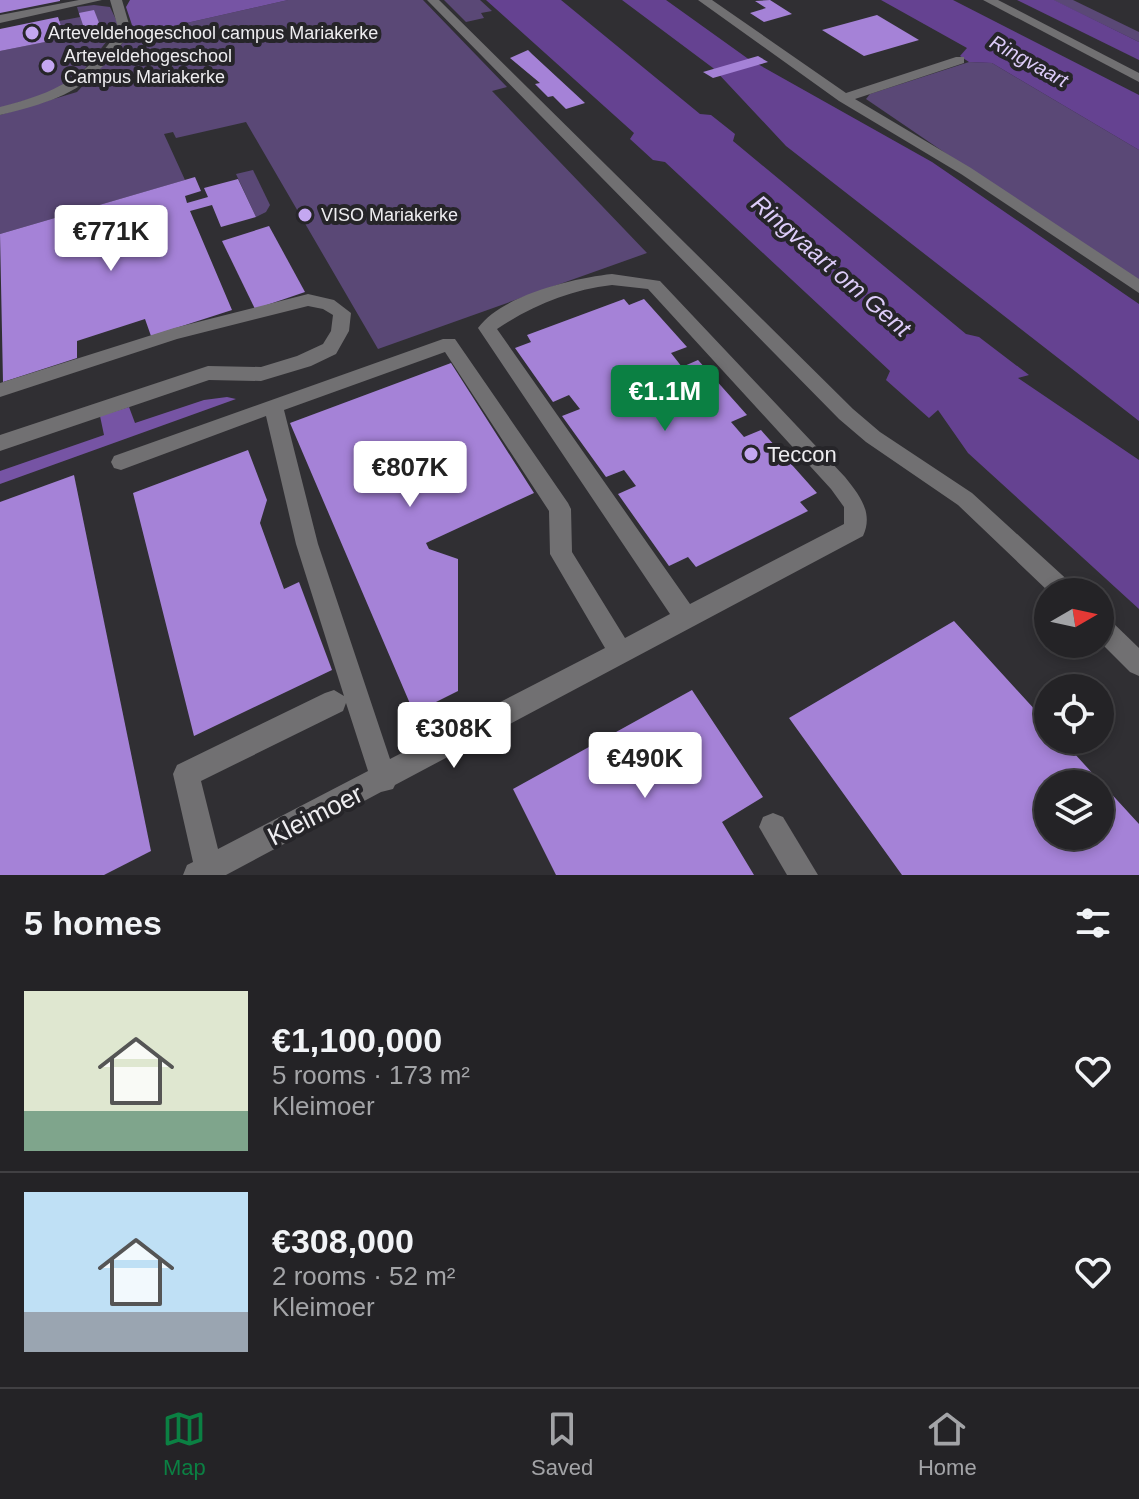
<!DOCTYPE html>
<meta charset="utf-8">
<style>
body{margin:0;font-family:Helvetica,sans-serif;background:#2c2b2e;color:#f1f3f6;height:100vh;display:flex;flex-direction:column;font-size:30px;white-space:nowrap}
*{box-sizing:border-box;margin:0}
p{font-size:26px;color:#a3a4a7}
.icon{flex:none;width:44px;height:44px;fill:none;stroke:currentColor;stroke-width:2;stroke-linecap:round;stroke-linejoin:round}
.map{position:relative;height:875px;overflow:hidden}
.drawer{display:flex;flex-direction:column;background:#242326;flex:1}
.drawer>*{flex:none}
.needle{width:52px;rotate:81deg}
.buttons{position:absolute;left:1034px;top:578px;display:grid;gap:16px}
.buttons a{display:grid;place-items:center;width:80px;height:80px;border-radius:50%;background:#242326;box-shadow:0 4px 12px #0003,0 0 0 2px #414043;font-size:40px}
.price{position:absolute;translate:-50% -68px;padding:0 18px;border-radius:8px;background:#fff;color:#222;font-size:26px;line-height:52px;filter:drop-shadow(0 2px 4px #0008)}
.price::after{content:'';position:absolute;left:50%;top:48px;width:24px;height:18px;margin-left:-12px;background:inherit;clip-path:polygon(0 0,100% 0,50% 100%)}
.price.current{background:#0b8043;color:#fff}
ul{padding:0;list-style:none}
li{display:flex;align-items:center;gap:24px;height:200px;padding:0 24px}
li+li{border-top:2px solid #414043}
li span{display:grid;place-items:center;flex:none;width:224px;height:160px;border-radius:0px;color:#555}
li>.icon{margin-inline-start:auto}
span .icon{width:96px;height:96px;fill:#fffc;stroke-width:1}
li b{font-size:34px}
h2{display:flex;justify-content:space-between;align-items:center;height:96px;padding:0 24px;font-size:34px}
.menu{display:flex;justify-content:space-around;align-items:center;height:112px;border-top:2px solid #414043;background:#242326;font-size:22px;color:#a3a4a7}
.menu a{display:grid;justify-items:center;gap:4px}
.menu .current{color:#0b8043}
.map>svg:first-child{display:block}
.green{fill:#5a4876}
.forest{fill:#7654a4}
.water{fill:#654291}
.building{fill:#a582d7;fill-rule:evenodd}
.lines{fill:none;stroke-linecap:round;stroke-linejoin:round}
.minor{fill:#717072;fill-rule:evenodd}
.poi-dot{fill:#c4a7f1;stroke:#262529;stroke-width:3}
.labels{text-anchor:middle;stroke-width:8;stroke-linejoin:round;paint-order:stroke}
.far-poi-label{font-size:18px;fill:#eeedf0;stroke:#262529;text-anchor:start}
.far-water-label{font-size:20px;font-style:italic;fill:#ddccf9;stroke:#262529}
.poi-label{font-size:22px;fill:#eeedf0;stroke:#262529;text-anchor:start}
.water-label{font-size:24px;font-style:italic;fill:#ddccf9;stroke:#262529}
.near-street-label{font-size:26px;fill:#eeedf0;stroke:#262529}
</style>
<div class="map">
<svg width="1139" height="875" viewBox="0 0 1139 875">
<rect width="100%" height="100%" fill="#302f33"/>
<!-- green -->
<g class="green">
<path d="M288,0h135l84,87 -15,4 155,162 -269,96 -132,-227 -70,16 -3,-6 -9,2 21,46 -185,54v-119l77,-23 52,-56z"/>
<path d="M444,0h36l12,11 -11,2 3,5 -18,4z"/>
<path d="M1053,0h20l66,32v10z"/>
<path d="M94,5l16,2 9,19 -49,61 -70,21v-57l64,-13 -5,-17 21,-4 -3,-10z"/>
<path d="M969,62l23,1 147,87v135l-273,-186 4,-5z"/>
<path d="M253,170l17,35 -4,7 -10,5 -20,-43z"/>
</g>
<!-- forest -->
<g class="forest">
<path d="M130,0h158l-159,36 4,-8 -7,-21z"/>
<path d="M227,397l9,2 -236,85v-13l104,-36 -4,-19 29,-9 6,16 69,-23z"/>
</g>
<!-- water -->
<g class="water">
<path d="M486,0h75l139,114 11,1 24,19 -2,7 233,193 13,3 50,38 -11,3 121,82v149l-171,-156 -30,-43 -9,8 -43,-38 4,-9 -225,-209 -12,-2 -23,-21 4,-6z"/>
<path d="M622,0h44l81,58 185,104 207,142v117l-353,-275 -73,-78z"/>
<path d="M881,0h72l186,95v55l-147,-87 -23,-1 -9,-6 7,-8z"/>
<path d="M1017,0h37l85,42v18z"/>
</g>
<!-- building -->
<g class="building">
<path d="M0,0h60v1l-60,12z"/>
<path d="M770,0l22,14 -28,8 -14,-9 16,-5 -11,-7z"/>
<path d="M94,10l9,23 -16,4 -8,-24z"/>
<path d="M877,15l42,25 -55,16 -42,-26z"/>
<path d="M58,17l7,21 -65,13v-22z"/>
<path d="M528,50l4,4 53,49 -19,6 -13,-13 -5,1 -13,-13 5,-1 -30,-25z"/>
<path d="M758,56l10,6 -55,16 -10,-6z"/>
<path d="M195,177l6,14 -16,5 2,7 21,-6 -4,-9 34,-9 18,38 -35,10 -9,-22 -22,6 42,99 -81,26 -6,-17 -68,22v17l-74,24 -3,-148z"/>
<path d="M269,226l36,66 -50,17 -33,-68z"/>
<path d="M624,299l5,6 15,-6 43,48 -16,6 11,14 16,-7 49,55 -16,7 13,15 17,-7 56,63 -17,9 8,9 -112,56 -8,-10 -19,9 -51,-72 18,-8 -12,-16 -18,7 -44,-61 18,-7 -11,-14 -16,7 -38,-54 16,-6 -4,-7z"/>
<path d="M451,363l83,130 -108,50 3,6 29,10v132l-44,22 -124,-290z"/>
<path d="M248,450l19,50 -7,23 24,66 15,-7 33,88 -138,66 -61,-243z"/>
<path d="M74,475l77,376 -47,24h-104v-373z"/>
<path d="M954,621l94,103v16h14l77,84v51h-237l-113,-157zM1048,784h52v52h-52z"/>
<path d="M692,690l71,107 -41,25 32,53h-198l-43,-86z"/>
</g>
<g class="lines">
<!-- minor -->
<g class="minor">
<path d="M79,0h23l-102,23v-8z"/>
<path d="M110,0h12l9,31c-41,58 -63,67 -131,84v-8c58,-15 83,-28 119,-76z"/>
<path d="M427,0h12l414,409 27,23 92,61 101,92 4,7h-28l-91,-87 -92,-63 -27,-23z"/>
<path d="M698,0h14l134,93 110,-36h8v6l-109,36 116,69 168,111v14l-178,-119 -122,-73z"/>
<path d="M983,0h15l141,73v9z"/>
<path d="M612,274l48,7 185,196c14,18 29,35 18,59l-468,249 -2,4 -12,3 -155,83h-43l4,-10 6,-3 -20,-88 4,-9 148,-72 9,-3 10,6 -48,-152 -30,-128 -145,54 -7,-2 -3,-6 3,-6 329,-117h12l113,164 3,6 1,43 53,86 45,-24 -192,-286c24,-33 96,-50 134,-54zM612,285l36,4 183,200 13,18v17l-154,80 -193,-275c36,-24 73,-39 115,-44zM445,352l104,159 1,43 55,94 -215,111 -72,-215 -34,-134zM346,703l22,68 -150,78 -17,-68 142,-70z"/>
<path d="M308,294l26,6 17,13 -2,18 -13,23 -25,12 -50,15 -52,-1 -209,71v-16l208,-69 53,1 36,-11 26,-12 8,-13 2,-16 -10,-6 -15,-3 -131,33 -177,58v-14l174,-55z"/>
<path d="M1100,615l8,3 31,30v28l-9,-4 -30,-30z"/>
<path d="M773,813l10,4 35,58h-31l-28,-48 4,-10z"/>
</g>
</g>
<!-- markers -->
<g class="poi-dot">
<circle cx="32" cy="33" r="8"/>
<circle cx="48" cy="66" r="8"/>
<circle cx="305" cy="215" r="8"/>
<circle cx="751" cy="454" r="8"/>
</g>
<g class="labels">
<!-- far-poi labels -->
<g class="far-poi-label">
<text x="48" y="39">Arteveldehogeschool campus Mariakerke</text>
<text x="64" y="62">Arteveldehogeschool<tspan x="64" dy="21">Campus Mariakerke</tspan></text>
<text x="321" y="221">VISO Mariakerke</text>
</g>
<!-- far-water labels -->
<g class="far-water-label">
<text transform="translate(1029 61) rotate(29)" y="7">Ringvaart</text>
</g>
<!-- poi labels -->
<g class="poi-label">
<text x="767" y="462">Teccon</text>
</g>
<!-- water labels -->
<g class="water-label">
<text transform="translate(831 266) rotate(41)" y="8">Ringvaart om Gent</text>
</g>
<!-- near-street labels -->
<g class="near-street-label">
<text transform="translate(315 815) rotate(-27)" y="9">Kleimoer</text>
</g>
</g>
</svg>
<div class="buttons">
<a><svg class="needle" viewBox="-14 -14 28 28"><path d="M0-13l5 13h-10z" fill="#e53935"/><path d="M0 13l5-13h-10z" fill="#a3a4a7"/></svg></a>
<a><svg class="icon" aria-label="locate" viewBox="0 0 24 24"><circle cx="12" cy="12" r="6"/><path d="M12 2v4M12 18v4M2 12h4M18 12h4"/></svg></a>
<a><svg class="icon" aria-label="layers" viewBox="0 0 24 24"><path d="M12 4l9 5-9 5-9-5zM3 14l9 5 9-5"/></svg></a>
</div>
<b class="price" style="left:111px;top:273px">€771K</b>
<b class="price current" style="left:665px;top:433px">€1.1M</b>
<b class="price" style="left:410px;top:509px">€807K</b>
<b class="price" style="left:454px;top:770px">€308K</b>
<b class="price" style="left:645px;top:800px">€490K</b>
</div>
<section class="drawer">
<h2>5 homes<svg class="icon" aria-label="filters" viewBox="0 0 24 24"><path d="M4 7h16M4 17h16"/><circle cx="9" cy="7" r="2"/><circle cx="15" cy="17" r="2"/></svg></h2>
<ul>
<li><span style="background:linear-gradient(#dfe7d0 75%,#7fa58c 0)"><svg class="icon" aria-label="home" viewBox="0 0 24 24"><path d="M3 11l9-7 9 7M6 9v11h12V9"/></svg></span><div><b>€1,100,000</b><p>5 rooms · 173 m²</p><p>Kleimoer</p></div><svg class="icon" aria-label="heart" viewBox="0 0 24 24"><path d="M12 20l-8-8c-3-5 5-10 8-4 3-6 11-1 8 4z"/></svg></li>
<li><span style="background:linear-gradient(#bfe0f5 75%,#9aa5b1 0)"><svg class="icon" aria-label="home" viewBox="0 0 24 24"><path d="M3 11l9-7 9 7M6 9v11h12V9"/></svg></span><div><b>€308,000</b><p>2 rooms · 52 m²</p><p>Kleimoer</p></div><svg class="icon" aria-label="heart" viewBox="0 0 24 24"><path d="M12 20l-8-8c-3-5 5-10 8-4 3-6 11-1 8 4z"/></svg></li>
</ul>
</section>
<nav class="menu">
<a class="current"><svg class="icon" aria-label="map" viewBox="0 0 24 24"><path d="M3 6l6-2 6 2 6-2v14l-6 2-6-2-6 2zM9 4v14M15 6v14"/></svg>Map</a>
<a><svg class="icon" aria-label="saved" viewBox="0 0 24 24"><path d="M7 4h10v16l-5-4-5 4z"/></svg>Saved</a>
<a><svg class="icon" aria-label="home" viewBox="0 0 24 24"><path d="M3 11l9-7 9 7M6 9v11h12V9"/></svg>Home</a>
</nav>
